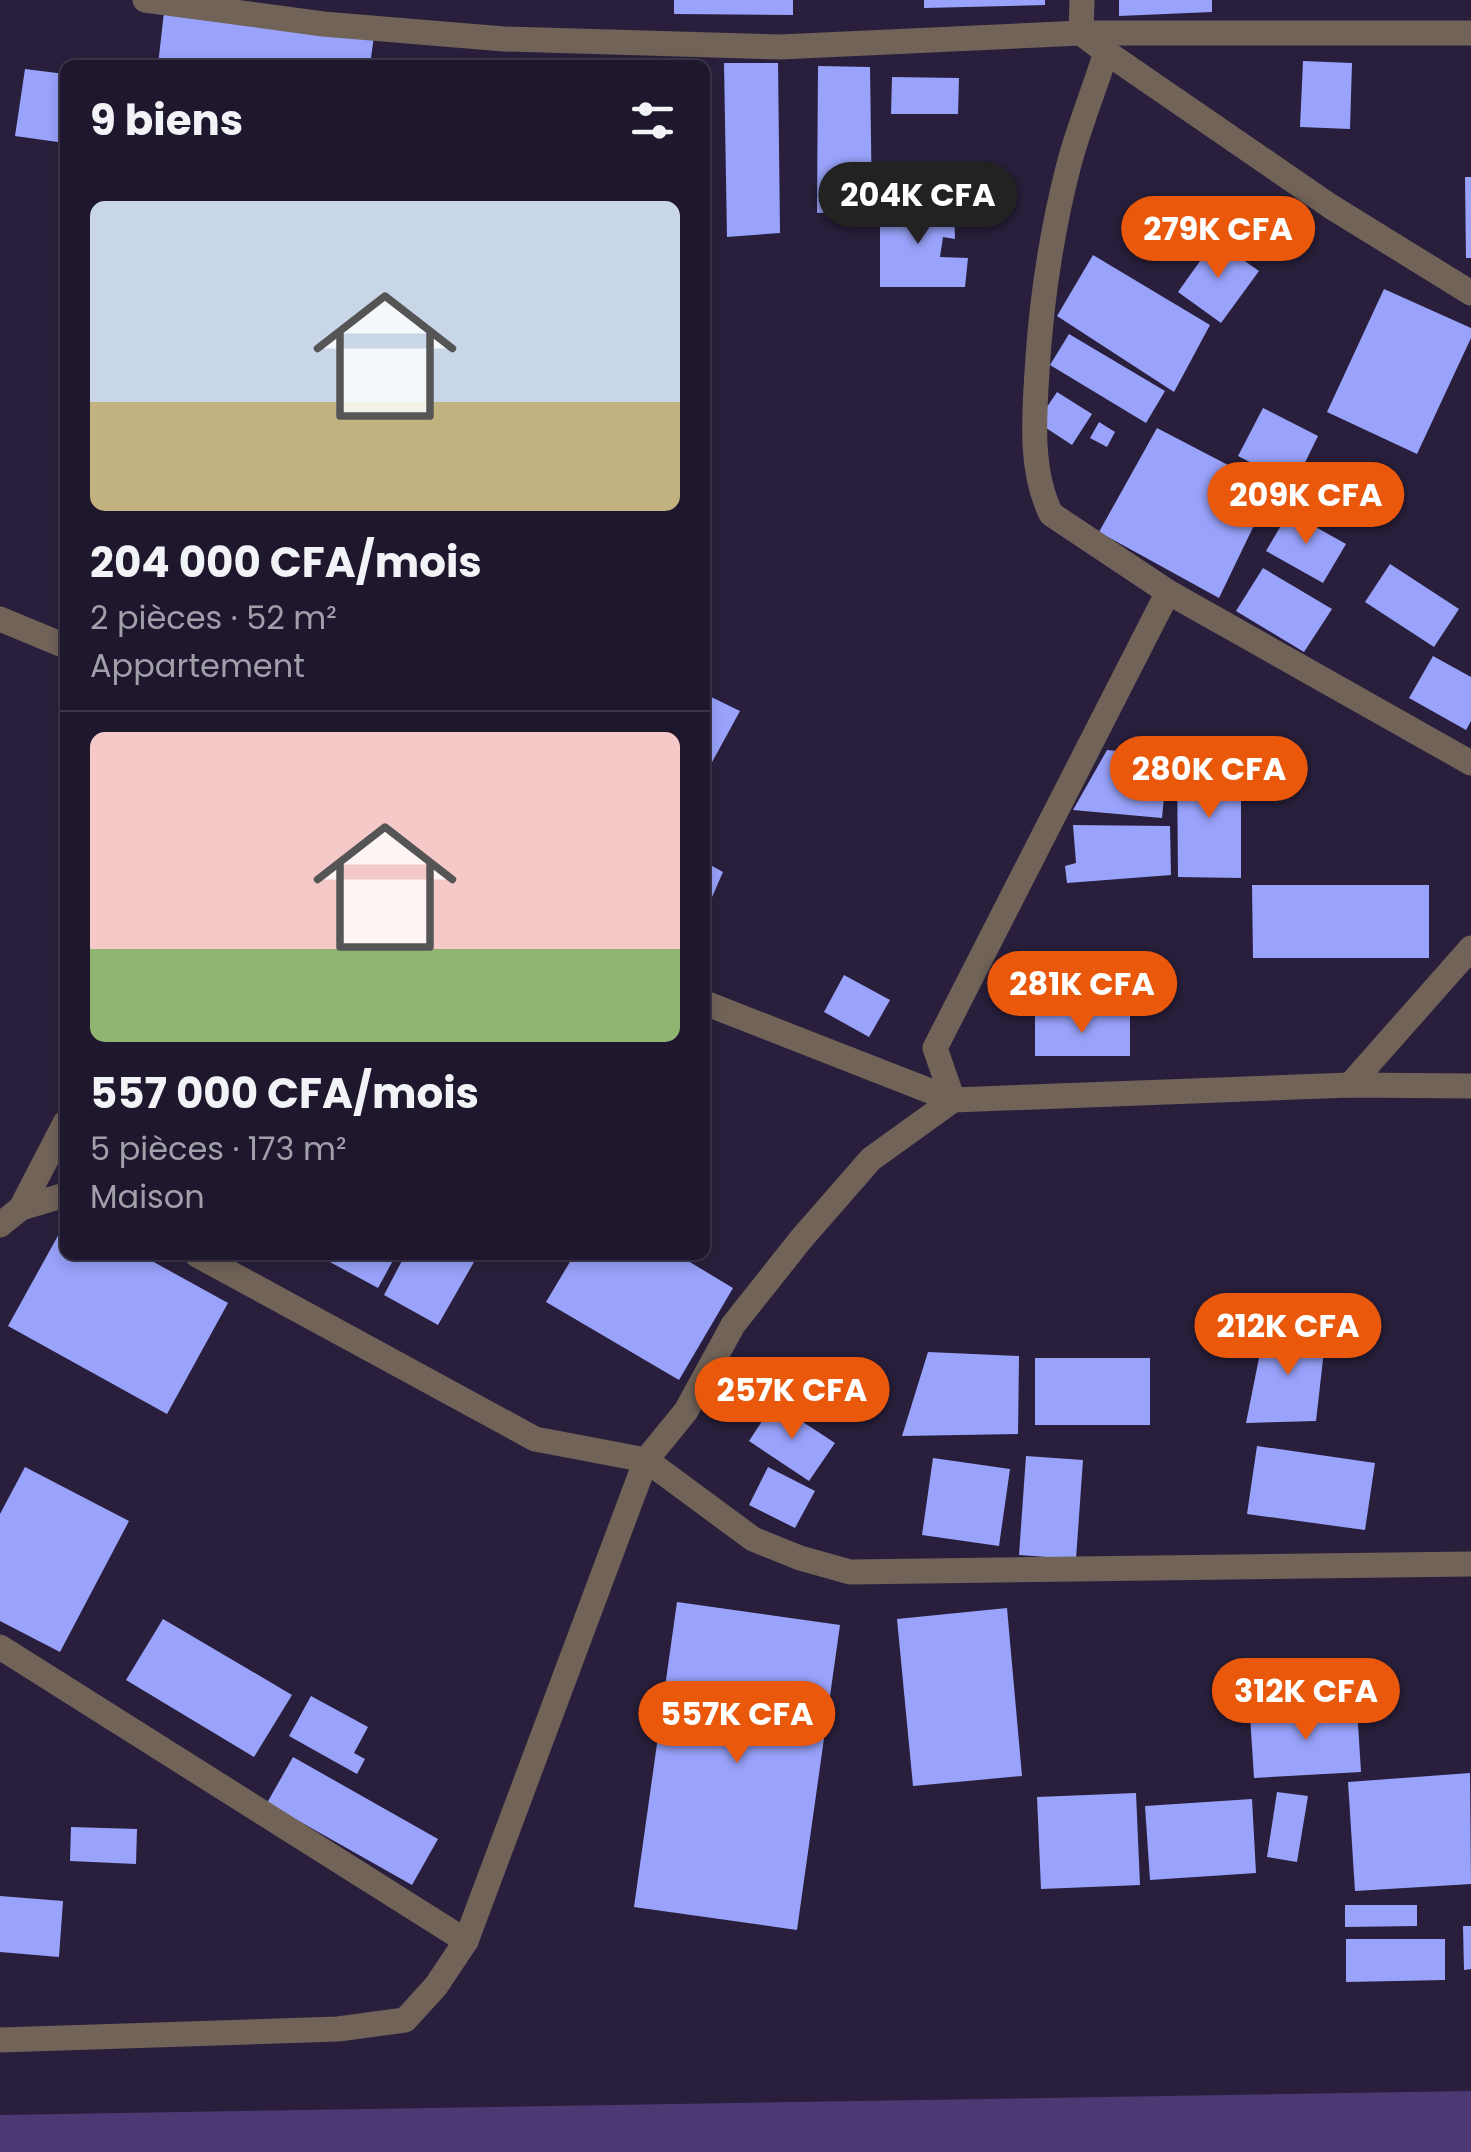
<!DOCTYPE html>
<html lang="fr">
<meta charset="utf-8">
<style>
body{margin:0;font-family:Poppins,sans-serif;background:#272035;color:#f1f3f6;height:100vh;display:flex;flex-direction:column;font-size:38px;white-space:nowrap}
*{box-sizing:border-box;margin:0}
p{font-size:32px;color:#a19faa}
.icon{flex:none;width:55px;height:55px;fill:none;stroke:currentColor;stroke-width:2;stroke-linecap:round;stroke-linejoin:round}
.map{position:relative;flex:1;overflow:hidden}
.drawer{position:absolute;left:60px;top:60px;width:650px;height:1200px;display:flex;flex-direction:column;background:#1f172d;border-radius:15px;box-shadow:0 5px 15px #0003,0 0 0 2px #3c3649}
.drawer>*{flex:none}
.price{position:absolute;translate:-50% -85px;padding:0 22px;border-radius:35px;background:#ea580c;color:#fff;font-size:32px;line-height:65px;filter:drop-shadow(0 2px 5px #0008)}
.price::after{content:'';position:absolute;left:50%;top:60px;width:30px;height:22px;margin-left:-15px;background:inherit;clip-path:polygon(0 0,100% 0,50% 100%)}
.price.selected{background:#222;color:#fff}
ul{padding:0;list-style:none}
li{display:grid;align-content:center;gap:20px;height:530px;padding:0 30px}
li+li{border-top:2px solid #3c3649}
li span{display:grid;place-items:center;height:310px;border-radius:15px;color:#555}
li>.icon{margin-inline-start:auto}
span .icon{width:180px;height:180px;fill:#fffc;stroke-width:1}
li b{font-size:42px}
h2{display:flex;justify-content:space-between;align-items:center;height:120px;padding:0 30px;font-size:42px}
.map>svg:first-child{display:block}
.green{fill:#4c3872}
.building{fill:#99a3fb}
.lines{fill:none;stroke-linecap:round;stroke-linejoin:round}
.street{stroke:#716358;stroke-width:25}
</style>
<div class="map">
<svg width="1471" height="2152" viewBox="0 0 1471 2152">
<rect width="100%" height="100%" fill="#291f3c"/>
<!-- green -->
<path class="green" d="M1471,2091v61h-1471v-37z"/>
<!-- building -->
<g class="building">
<path d="M674,0h119v15l-119,-1z"/>
<path d="M924,0h121v5l-121,3z"/>
<path d="M1119,0h93v12l-93,4z"/>
<path d="M164,12l210,24 -4,29h-212z"/>
<path d="M1303,61l49,2 -2,66 -50,-2z"/>
<path d="M724,63h54l2,170 -53,4z"/>
<path d="M818,66l52,1 2,144 -55,2z"/>
<path d="M25,69l40,5v69l-50,-7z"/>
<path d="M892,77l67,1 -1,36h-67z"/>
<path d="M705,135h6l-2,71h-4z"/>
<path d="M1465,177h6v81h-5z"/>
<path d="M880,204l74,2 1,33 -12,-2 -3,20 28,1 -3,29h-85z"/>
<path d="M1215,240l44,31 -38,52 -43,-31z"/>
<path d="M1093,255l117,70 -36,67 -117,-76z"/>
<path d="M1384,289l87,39v10l-54,116 -90,-42z"/>
<path d="M1069,334l96,57 -19,32 -96,-58z"/>
<path d="M1057,392l35,22 -20,31 -35,-23z"/>
<path d="M1263,408l55,28 -24,49 -56,-29z"/>
<path d="M1099,422l16,10 -8,15 -17,-9z"/>
<path d="M1157,428l115,60 -53,110 -120,-66z"/>
<path d="M1289,512l57,32 -23,39 -57,-32z"/>
<path d="M1390,564l69,45 -25,38 -69,-45z"/>
<path d="M1263,568l69,41 -28,43 -68,-41z"/>
<path d="M1433,656l38,21v44l-5,9 -57,-32z"/>
<path d="M705,694l35,17 -35,64z"/>
<path d="M1107,750l61,6 -6,62 -89,-8z"/>
<path d="M1177,761l64,6v111l-63,-1z"/>
<path d="M1073,825l97,1 1,49 -104,8 -2,-17 11,-3z"/>
<path d="M705,862l18,10 -18,41z"/>
<path d="M1252,885h177v73h-176z"/>
<path d="M844,975l46,25 -21,37 -45,-25z"/>
<rect x="1035" y="1015" width="95" height="41"/>
<path d="M65,1223v32h76l87,48 -61,111 -159,-88z"/>
<path d="M331,1255h65l-18,33 -50,-27z"/>
<path d="M405,1255h73l-40,70 -54,-30z"/>
<path d="M574,1255h104l55,33 -54,92 -133,-78z"/>
<path d="M1264,1333h62l-10,88 -70,2z"/>
<path d="M928,1352l91,4 -1,78 -116,2z"/>
<rect x="1035" y="1358" width="115" height="67"/>
<path d="M774,1403l61,40 -26,38 -60,-40z"/>
<path d="M1257,1446l118,17 -10,67 -118,-16z"/>
<path d="M1026,1456l57,4 -7,99 -57,-4z"/>
<path d="M933,1458l77,11 -11,77 -77,-11z"/>
<path d="M25,1467l104,54 -69,131 -60,-31v-107z"/>
<path d="M768,1467l47,24 -20,37 -46,-23z"/>
<path d="M677,1602l163,23 -43,305 -163,-23z"/>
<path d="M1007,1608l15,168 -109,10 -16,-167z"/>
<path d="M163,1619l129,76 -38,62 -128,-77z"/>
<path d="M311,1696l57,31 -14,26 11,6 -8,15 -68,-38z"/>
<path d="M1357,1708l4,64 -107,6 -4,-63z"/>
<path d="M293,1757l145,82 -26,46 -145,-82z"/>
<path d="M1470,1773l1,111 -116,7 -7,-109z"/>
<path d="M1277,1792l31,4 -11,66 -30,-5z"/>
<path d="M1136,1793l4,92 -99,4 -4,-92z"/>
<path d="M1252,1799l4,74 -106,7 -5,-74z"/>
<path d="M71,1827l66,2 -1,35 -66,-3z"/>
<path d="M0,1896l63,5 -4,56 -59,-5z"/>
<path d="M1345,1905h72v21l-72,1z"/>
<path d="M1463,1926h8v43l-7,1z"/>
<path d="M1346,1939h99v41l-99,2z"/>
</g>
<g class="lines">
<!-- street -->
<g class="street">
<path d="M145,0l178,24 181,15 276,8 301,-14h390"/>
<path d="M1082,0l-1,33 25,19 224,154 141,87"/>
<path d="M1106,52c-12,39 -28,77 -38,116 -17,67 -27,135 -31,204 -3,47 -7,99 14,142l117,78 303,171"/>
<path d="M0,619l65,27"/>
<path d="M705,1003l248,97 397,-15 121,1"/>
<path d="M1350,1085l121,-137"/>
<path d="M953,1100l-18,-52 233,-456"/>
<path d="M21,1208l44,-13"/>
<path d="M0,1225l21,-17 44,-85"/>
<path d="M197,1255l338,184 111,21 107,79 47,19 50,14 621,-8"/>
<path d="M0,1647l466,294"/>
<path d="M0,2040l338,-11 67,-9 31,-34 30,-45 180,-481 40,-49 47,-86 69,-87 69,-79 82,-59"/>
</g>
</g>
</svg>
<b class="price selected" style="left:918px;top:247px">204K CFA</b>
<b class="price" style="left:1218px;top:281px">279K CFA</b>
<b class="price" style="left:1306px;top:547px">209K CFA</b>
<b class="price" style="left:1209px;top:821px">280K CFA</b>
<b class="price" style="left:1082px;top:1036px">281K CFA</b>
<b class="price" style="left:1288px;top:1378px">212K CFA</b>
<b class="price" style="left:792px;top:1442px">257K CFA</b>
<b class="price" style="left:1306px;top:1743px">312K CFA</b>
<b class="price" style="left:737px;top:1766px">557K CFA</b>
<section class="drawer">
<h2>9 biens<svg class="icon" aria-label="filters" viewBox="0 0 24 24"><path d="M4 7h16M4 17h16"/><circle cx="9" cy="7" r="2"/><circle cx="15" cy="17" r="2"/></svg></h2>
<ul>
<li><span style="background:linear-gradient(#c9d6e8 65%,#c2b280 0)"><svg class="icon" aria-label="home" viewBox="0 0 24 24"><path d="M3 11l9-7 9 7M6 9v11h12V9"/></svg></span><div><b>204 000 CFA/mois</b><p>2 pièces · 52 m²</p><p>Appartement</p></div></li>
<li><span style="background:linear-gradient(#f6c9c9 70%,#8fb573 0)"><svg class="icon" aria-label="home" viewBox="0 0 24 24"><path d="M3 11l9-7 9 7M6 9v11h12V9"/></svg></span><div><b>557 000 CFA/mois</b><p>5 pièces · 173 m²</p><p>Maison</p></div></li>
</ul>
</section>
</div>
